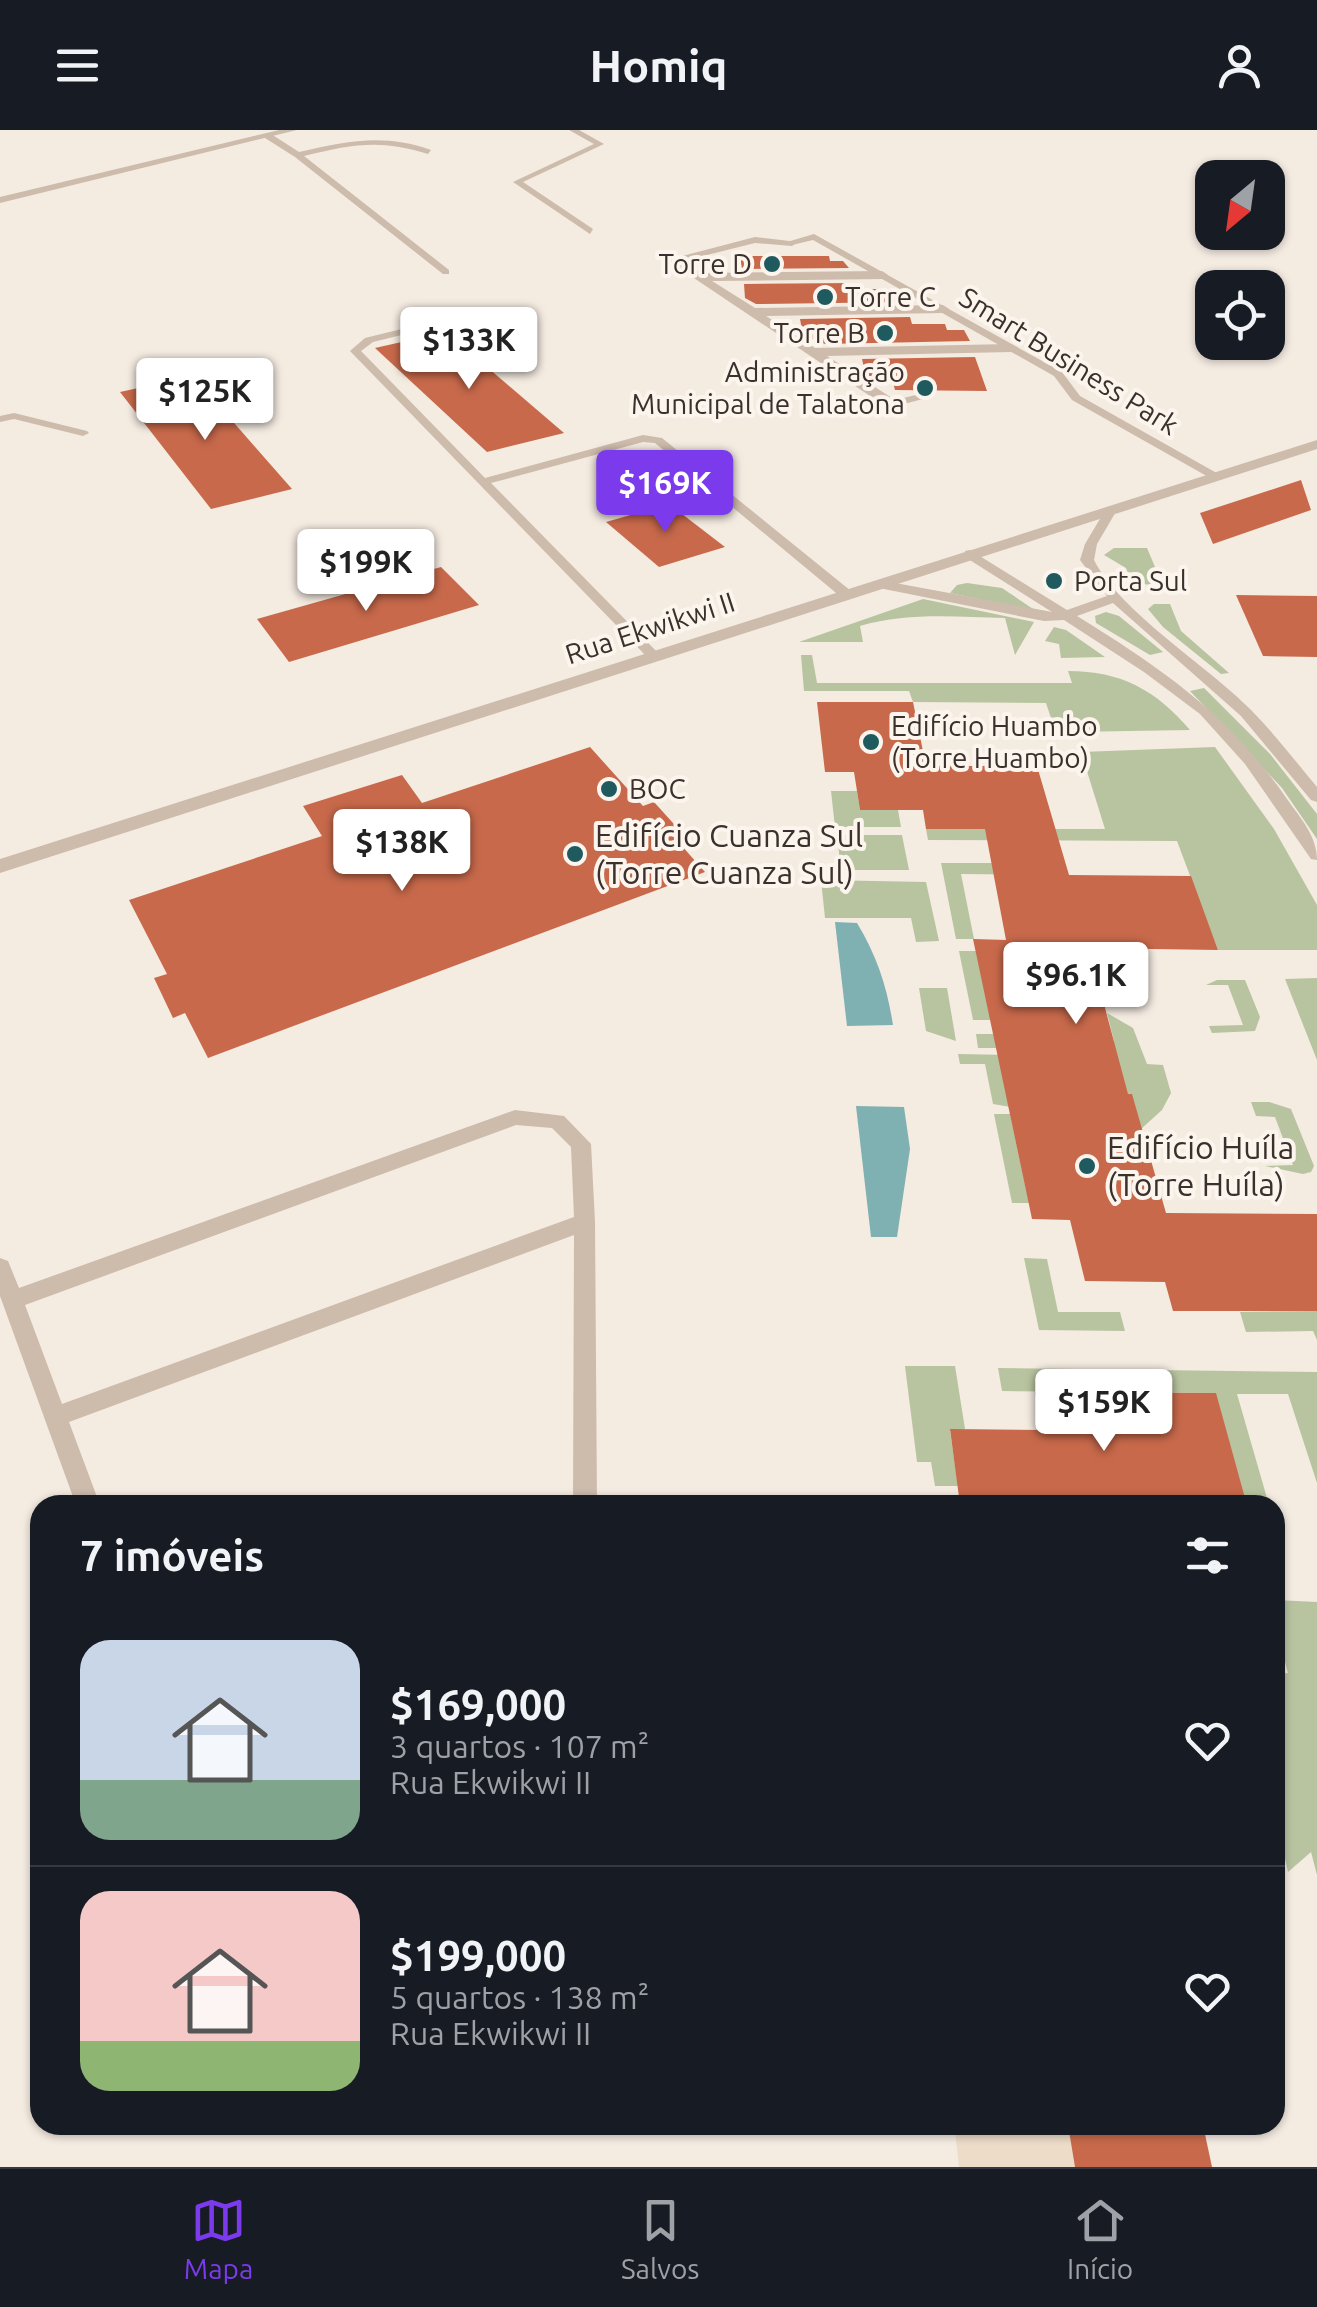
<!DOCTYPE html>
<html lang="pt">
<meta charset="utf-8">
<style>
body{margin:0;font-family:Ubuntu,sans-serif;background:#242831;color:#f1f3f6;height:100vh;display:flex;flex-direction:column;font-size:38px;white-space:nowrap}
*{box-sizing:border-box;margin:0}
p{font-size:32px;color:#9ea1a6}
.icon{flex:none;width:55px;height:55px;fill:none;stroke:currentColor;stroke-width:2;stroke-linecap:round;stroke-linejoin:round}
.map{position:relative;flex:1;overflow:hidden}
.panel{position:absolute;left:30px;top:1365px;width:1255px;height:640px;display:flex;flex-direction:column;background:#171b24;border-radius:30px;box-shadow:0 2px 8px #0004}
.panel>*{flex:none}
.needle{width:65px;rotate:209deg}
.fabs{position:absolute;left:1195px;top:30px;display:grid;gap:20px}
.fabs a{display:grid;place-items:center;width:90px;height:90px;border-radius:20px;background:#171b24;box-shadow:0 2px 8px #0004;font-size:50px}
.price{position:absolute;translate:-50% -85px;padding:0 22px;border-radius:10px;background:#fff;color:#222;font-size:32px;line-height:65px;filter:drop-shadow(0 2px 5px #0008)}
.price::after{content:'';position:absolute;left:50%;top:60px;width:30px;height:22px;margin-left:-15px;background:inherit;clip-path:polygon(0 0,100% 0,50% 100%)}
.price.active{background:#7c3aed;color:#fff}
ul{padding:0;list-style:none}
li{display:flex;align-items:center;gap:30px;height:250px;padding:0 50px}
li+li{border-top:2px solid #363941}
li span{display:grid;place-items:center;flex:none;width:280px;height:200px;border-radius:30px;color:#555}
li>.icon{margin-inline-start:auto}
span .icon{width:120px;height:120px;fill:#fffc;stroke-width:1}
li b{font-size:42px}
h2{display:flex;justify-content:space-between;align-items:center;height:120px;padding:0 50px;font-size:42px}
header{display:flex;justify-content:space-between;align-items:center;height:130px;padding:0 50px;background:#171b24;font-size:45px;font-weight:700}
.dock{display:flex;justify-content:space-around;align-items:center;height:140px;border-top:2px solid #363941;background:#171b24;font-size:28px;color:#9ea1a6}
.dock a{display:grid;justify-items:center;gap:5px}
.dock .active{color:#7c3aed}
.map>svg:first-child{display:block}
.green{fill:#b8c4a0}
.plaza{fill:#ecdcc8}
.water{fill:#7fb0b2}
.building{fill:#c8694b}
.lines{fill:none;stroke-linecap:round;stroke-linejoin:round}
.service{fill:#cdbbac;fill-rule:evenodd}
.pedestrian{fill:#cdbbac;fill-rule:evenodd}
.tertiary{fill:#cdbbac;fill-rule:evenodd}
.poi-dot{fill:#1f5a5e;stroke:#fbf5ee;stroke-width:4}
.labels{text-anchor:middle;stroke-width:8;stroke-linejoin:round;paint-order:stroke}
.far-poi-label{font-size:28px;fill:#3b302b;stroke:#fbf5ee;text-anchor:start}
.far-street-label{font-size:28px;fill:#3b302b;stroke:#fbf5ee}
.poi-label{font-size:32px;fill:#3b302b;stroke:#fbf5ee;text-anchor:start}
</style>
<header><svg class="icon" aria-label="menu" viewBox="0 0 24 24"><path d="M4 6h16M4 12h16M4 18h16"/></svg>Homiq<svg class="icon" aria-label="person" viewBox="0 0 24 24"><circle cx="12" cy="8" r="4"/><path d="M4 21q1-7 8-7t8 7"/></svg></header>
<div class="map">
<svg width="1317" height="2037" viewBox="0 0 1317 2037">
<rect width="100%" height="100%" fill="#f4ebe1"/>
<!-- green -->
<g class="green">
<path d="M1114,418h33l16,38 -31,-3 -6,-15 -22,-13z"/>
<path d="M967,453l35,5 34,23 -86,-18 7,-8z"/>
<path d="M923,469l111,23 -19,33 -10,-37c-48,-1 -98,-6 -145,8l3,16h-64z"/>
<path d="M1154,474h16l11,27 48,42 -8,1 -58,-47 -15,-18z"/>
<path d="M1106,482l13,4 44,36 -13,3 -54,-32 -1,-7z"/>
<path d="M1054,497l12,3 39,27 -44,1 -2,-14 -14,-3z"/>
<path d="M801,525h11l5,28h255l-4,-12c53,0 88,19 122,59l-122,2 -15,-8 -7,-21 -133,-1 -4,-11h-105z"/>
<path d="M1204,558l66,66 47,60v25l-35,-51 -92,-97z"/>
<path d="M1215,617l59,82 43,76v45h-99l-41,-109 -249,-1 -2,-11h179l-24,-77z"/>
<path d="M831,661h26l3,19h38l3,17h-66z"/>
<path d="M837,705h65l7,35h-68z"/>
<path d="M941,733h114l3,12 -97,-1 13,65h-18z"/>
<path d="M821,750l105,2 13,59 -23,1 -5,-24h-86z"/>
<path d="M959,821h17l15,69h-18z"/>
<path d="M1317,848v82l-32,-81z"/>
<path d="M1217,850h28l15,37 -5,14 -43,2 -3,-7 34,-1 -15,-40h-22z"/>
<path d="M919,858h28l9,53 -30,-10z"/>
<path d="M1107,883l26,15 14,36 16,1 8,28 -9,17 -21,19 -148,-25 -8,-40h-25l-2,-10 52,1 -1,-7h-31l-2,-14h17l2,6 119,1z"/>
<path d="M1251,972h18l22,7 23,57 -3,6 -8,2 -38,-8 28,-1 -18,-48 -19,-1z"/>
<path d="M994,984h16l19,89h-17z"/>
<path d="M1024,1128l23,1 11,53h62l5,19 -86,-1z"/>
<path d="M1317,1181v29l-4,-9 -67,1 -6,-20z"/>
<path d="M905,1236h50l10,63 -15,2 8,55h-23l-4,-24h-14z"/>
<path d="M998,1238l319,4v111l-29,-89h-51l32,111h-22l-32,-112 -213,-2z"/>
<path d="M1275,1470l42,2v273l-6,-23 -23,20 -13,-59v-139l13,-1 -13,-48z"/>
</g>
<!-- plaza -->
<path class="plaza" d="M1000,1995h68l7,42h-116l-4,-37 45,2z"/>
<!-- water -->
<g class="water">
<path d="M835,792l22,1c20,33 30,64 36,102l-46,1z"/>
<path d="M856,976l48,1 6,42 -13,88h-26z"/>
</g>
<!-- building -->
<g class="building">
<path d="M740,126h89l1,5h13l6,7 -107,1z"/>
<path d="M853,153l1,6h29l1,5h17l4,8 -149,2 -11,-6 -1,-14z"/>
<path d="M910,187l2,7h33l2,6h17l6,11 -145,3 -22,-9 -3,-16z"/>
<path d="M446,202l118,101 -77,19 -112,-104z"/>
<path d="M975,227l12,34 -92,-1 -2,-7h-17l-10,-6 -4,-18z"/>
<path d="M193,246l99,113 -81,20 -91,-117z"/>
<path d="M1301,350l10,30 -98,34 -13,-31z"/>
<path d="M669,374l56,43 -66,20 -53,-45z"/>
<path d="M441,437l38,38 -190,57 -32,-43z"/>
<path d="M1236,465l81,1v61l-54,-1z"/>
<path d="M817,572h96l13,64h111l32,109 122,1 27,74 -129,-2 39,146h4l34,119 151,1v97h-144l-8,-29 -80,-1 -15,-61 -38,-1 -59,-280 33,1 -21,-111h-59l-3,-19h-63l-6,-38h-29z"/>
<path d="M590,617l53,59 11,-4 28,31 -9,3 32,36 -497,186 -23,-45 -12,5 -19,-40 13,-4 -38,-74 193,-64 -19,-30 99,-31 20,28z"/>
<path d="M1035,1262l181,1 31,112h-287l-10,-76 92,1z"/>
<path d="M1068,1995h135l9,42h-137z"/>
</g>
<g class="lines">
<!-- service -->
<g class="service">
<path d="M569,0h10l25,14 -81,38 70,47 -3,5 -77,-52 81,-38z"/>
<path d="M265,4h6l28,18c48,-11 85,-19 132,-2l-3,4c-48,-15 -75,-10 -124,2l145,114v4h-6l-148,-117 -30,-19z"/>
<path d="M814,104l248,138 18,24 142,80 -10,3 -140,-79 -18,-24 -241,-136 -21,5 -5,-3z"/>
<path d="M479,180l4,5 -110,27 -12,9 124,127 158,-43 19,3 189,153v6h-10l-186,-154 -12,-1 -152,41 170,173 -12,3 -299,-308 15,-13z"/>
<path d="M14,283l73,18 2,2 -6,3 -69,-17 -14,3v-6z"/>
<path d="M1107,377l10,3 -20,34 -3,16c26,52 114,106 157,150 24,24 44,51 66,77v15l-6,-2 -70,-84 -128,-113 -36,13c87,54 151,98 210,183 14,20 30,37 30,61l-6,-1 -66,-95 -45,-50 -56,-42 -80,-52 -20,1 -165,-33 -7,-4 7,-4 173,32 -87,-55v-6l5,-1 97,60 40,-14 -27,-36 5,-16z"/>
<path d="M515,980l49,6 27,28 4,78 2,283h-24l1,-270 -505,187 31,83h-24l-76,-209v-38l8,3 11,27zM516,995l36,3 19,19 3,70 -512,187 -37,-99z"/>
</g>
<!-- pedestrian -->
<path class="pedestrian" d="M755,107l43,5 -6,4 -37,-3 -72,18 19,12 180,-2 6,4 -6,4 -170,2 43,27 188,-3 6,4 -6,4 -177,3 49,32 196,-4 7,4 -7,4 -184,4 68,44 25,-6 7,4 -39,10 -221,-148z"/>
<!-- tertiary -->
<g class="tertiary">
<path d="M279,0h18l-297,73v-6z"/>
<path d="M1317,310v9l-1317,424v-14z"/>
</g>
</g>
<!-- markers -->
<g class="poi-dot">
<circle cx="772" cy="134" r="10"/>
<circle cx="825" cy="167" r="10"/>
<circle cx="885" cy="203" r="10"/>
<circle cx="925" cy="258" r="10"/>
<circle cx="1054" cy="451" r="10"/>
<circle cx="871" cy="612" r="10"/>
<circle cx="609" cy="659" r="10"/>
<circle cx="575" cy="724" r="10"/>
<circle cx="1087" cy="1036" r="10"/>
</g>
<g class="labels">
<!-- far-poi labels -->
<g class="far-poi-label">
<text x="752" y="144" text-anchor="end">Torre D</text>
<text x="845" y="177">Torre C</text>
<text x="865" y="213" text-anchor="end">Torre B</text>
<text x="905" y="252" text-anchor="end">Administração<tspan x="905" dy="32">Municipal de Talatona</tspan></text>
<text x="1074" y="461">Porta Sul</text>
<text x="891" y="606">Edifício Huambo<tspan x="891" dy="32">(Torre Huambo)</tspan></text>
<text x="629" y="669">BOC</text>
</g>
<!-- far-street labels -->
<g class="far-street-label">
<text transform="translate(1069 231) rotate(32)" y="10">Smart Business Park</text>
<text transform="translate(650 498) rotate(-18)" y="10">Rua Ekwikwi II</text>
</g>
<!-- poi labels -->
<g class="poi-label">
<text x="595" y="717">Edifício Cuanza Sul<tspan x="595" dy="37">(Torre Cuanza Sul)</tspan></text>
<text x="1107" y="1029">Edifício Huíla<tspan x="1107" dy="37">(Torre Huíla)</tspan></text>
</g>
</g>
</svg>
<div class="fabs">
<a><svg class="needle" viewBox="-14 -14 28 28"><path d="M0-13l5 13h-10z" fill="#e53935"/><path d="M0 13l5-13h-10z" fill="#9ea1a6"/></svg></a>
<a><svg class="icon" aria-label="locate" viewBox="0 0 24 24"><circle cx="12" cy="12" r="6"/><path d="M12 2v4M12 18v4M2 12h4M18 12h4"/></svg></a>
</div>
<b class="price" style="left:469px;top:262px">$133K</b>
<b class="price" style="left:205px;top:313px">$125K</b>
<b class="price active" style="left:665px;top:405px">$169K</b>
<b class="price" style="left:366px;top:484px">$199K</b>
<b class="price" style="left:402px;top:764px">$138K</b>
<b class="price" style="left:1076px;top:897px">$96.1K</b>
<b class="price" style="left:1104px;top:1324px">$159K</b>
<section class="panel">
<h2>7 imóveis<svg class="icon" aria-label="filters" viewBox="0 0 24 24"><path d="M4 7h16M4 17h16"/><circle cx="9" cy="7" r="2"/><circle cx="15" cy="17" r="2"/></svg></h2>
<ul>
<li><span style="background:linear-gradient(#c9d6e8 70%,#7fa58c 0)"><svg class="icon" aria-label="home" viewBox="0 0 24 24"><path d="M3 11l9-7 9 7M6 9v11h12V9"/></svg></span><div><b>$169,000</b><p>3 quartos · 107 m²</p><p>Rua Ekwikwi II</p></div><svg class="icon" aria-label="heart" viewBox="0 0 24 24"><path d="M12 20l-8-8c-3-5 5-10 8-4 3-6 11-1 8 4z"/></svg></li>
<li><span style="background:linear-gradient(#f6c9c9 75%,#8fb573 0)"><svg class="icon" aria-label="home" viewBox="0 0 24 24"><path d="M3 11l9-7 9 7M6 9v11h12V9"/></svg></span><div><b>$199,000</b><p>5 quartos · 138 m²</p><p>Rua Ekwikwi II</p></div><svg class="icon" aria-label="heart" viewBox="0 0 24 24"><path d="M12 20l-8-8c-3-5 5-10 8-4 3-6 11-1 8 4z"/></svg></li>
</ul>
</section>
</div>
<nav class="dock">
<a class="active"><svg class="icon" aria-label="map" viewBox="0 0 24 24"><path d="M3 6l6-2 6 2 6-2v14l-6 2-6-2-6 2zM9 4v14M15 6v14"/></svg>Mapa</a>
<a><svg class="icon" aria-label="saved" viewBox="0 0 24 24"><path d="M7 4h10v16l-5-4-5 4z"/></svg>Salvos</a>
<a><svg class="icon" aria-label="home" viewBox="0 0 24 24"><path d="M3 11l9-7 9 7M6 9v11h12V9"/></svg>Início</a>
</nav>
